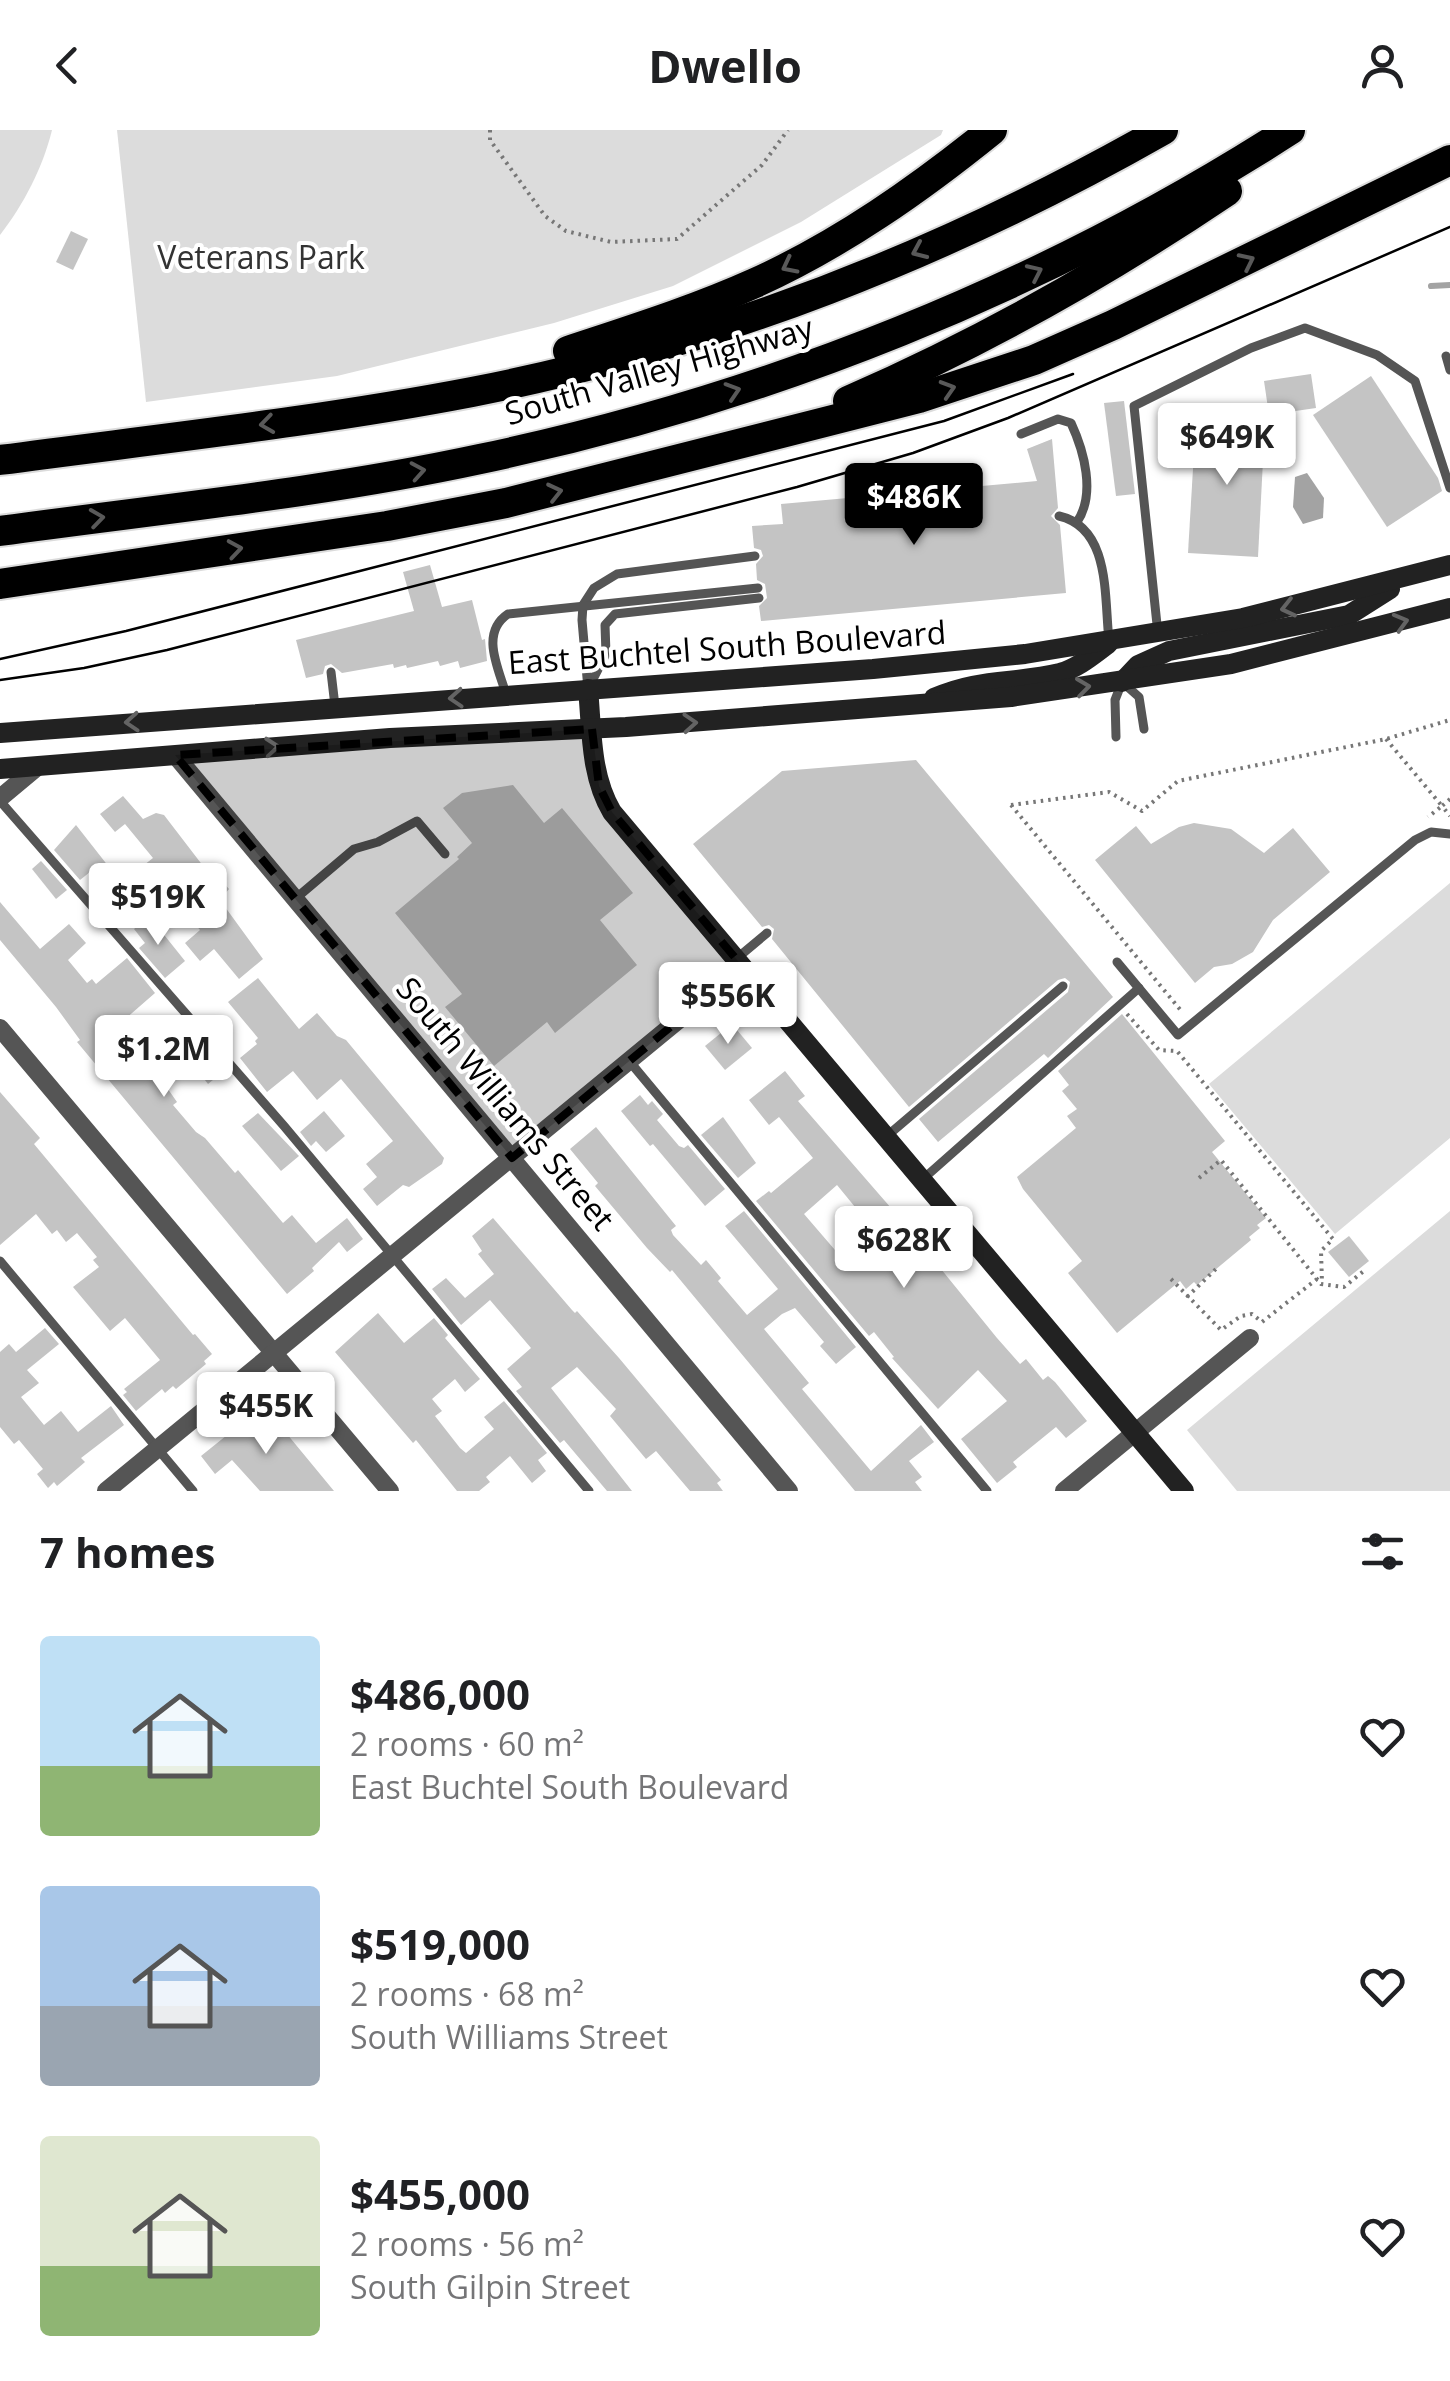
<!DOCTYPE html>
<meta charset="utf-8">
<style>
body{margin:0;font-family:"Open Sans",sans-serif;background:#f2f2f2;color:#202124;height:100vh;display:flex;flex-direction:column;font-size:38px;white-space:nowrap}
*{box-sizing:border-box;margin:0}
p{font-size:32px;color:#757577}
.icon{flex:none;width:55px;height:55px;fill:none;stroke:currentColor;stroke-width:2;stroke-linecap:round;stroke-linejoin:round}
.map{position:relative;height:1361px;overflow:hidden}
.panel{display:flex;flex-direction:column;background:#fff;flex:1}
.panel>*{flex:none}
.price{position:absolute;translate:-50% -85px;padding:0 22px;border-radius:10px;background:#fff;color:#222;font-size:32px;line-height:65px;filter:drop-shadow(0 2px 5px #0008)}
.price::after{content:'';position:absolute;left:50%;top:60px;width:30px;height:22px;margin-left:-15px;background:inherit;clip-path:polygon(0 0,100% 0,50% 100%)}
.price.current{background:#000;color:#fff}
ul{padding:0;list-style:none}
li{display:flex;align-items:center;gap:30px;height:250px;padding:0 40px}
li span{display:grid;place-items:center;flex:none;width:280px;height:200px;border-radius:10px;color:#555}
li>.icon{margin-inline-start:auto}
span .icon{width:120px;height:120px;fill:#fffc;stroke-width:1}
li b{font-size:42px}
h2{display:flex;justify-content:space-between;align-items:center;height:120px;padding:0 40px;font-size:42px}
header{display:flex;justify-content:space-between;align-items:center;height:130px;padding:0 40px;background:#fff;font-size:45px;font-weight:700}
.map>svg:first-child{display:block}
.green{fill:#dcdcdc}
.water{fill:#a3a3a3}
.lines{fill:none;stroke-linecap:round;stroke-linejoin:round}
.stream{stroke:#a3a3a3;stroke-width:6}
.building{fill:#c4c4c4;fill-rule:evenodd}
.highway-casing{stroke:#dbdbdb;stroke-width:34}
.path{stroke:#777;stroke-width:4;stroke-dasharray:2.5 5;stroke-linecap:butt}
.lane{stroke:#555;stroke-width:9}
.street{stroke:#555;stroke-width:18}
.secondary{stroke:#222;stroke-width:20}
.highway{stroke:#000;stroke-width:30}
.tram{stroke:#000;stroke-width:2.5}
.oneway{stroke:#595959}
.oneway2{stroke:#646464}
.marked{fill:#000;fill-opacity:0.2;stroke:#000;stroke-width:8;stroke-dasharray:20 12;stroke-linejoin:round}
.labels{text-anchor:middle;stroke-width:8;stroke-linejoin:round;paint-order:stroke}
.park-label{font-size:32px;fill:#333;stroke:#fff}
.street-label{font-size:32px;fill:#000;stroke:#fff}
</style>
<header><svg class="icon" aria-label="back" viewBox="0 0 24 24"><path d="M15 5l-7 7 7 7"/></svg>Dwello<svg class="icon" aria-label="person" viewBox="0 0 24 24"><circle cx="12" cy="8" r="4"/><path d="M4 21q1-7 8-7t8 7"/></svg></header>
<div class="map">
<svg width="1450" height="1361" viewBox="0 0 1450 1361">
<rect width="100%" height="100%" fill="#fff"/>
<!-- green -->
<g class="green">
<path d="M0,0h52c-9,37 -28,74 -52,105z"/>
<path d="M117,0h826l-2,5 -140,87 -128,64 -119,37 -217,53 -191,26z"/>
<path d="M1450,753v255l-115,96 -126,-150z"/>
<path d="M1450,1081v280h-213l-50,-61z"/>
</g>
<!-- water -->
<path class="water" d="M1307,343l17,25 -1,20 -20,6 -10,-17 2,-30z"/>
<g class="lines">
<!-- stream -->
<path class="stream" d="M1431,156l19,-1"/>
</g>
<!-- building -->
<g class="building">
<path d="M71,101l17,8 -15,31 -17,-8z"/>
<path d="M1311,244l5,34 -47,7 -5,-34z"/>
<path d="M1371,246l67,102 4,13 -55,36 -74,-112z"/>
<path d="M1124,271l11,93 -19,2 -12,-93z"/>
<path d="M1196,288l69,4 -7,135 -70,-4z"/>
<path d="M1052,309l6,69 -7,8 9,9 6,68 -305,28 -2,-15 8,-8 -2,-14 -8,-4 -1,-16 7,-8 -2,-6 -7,-2 -2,-22 31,-2 -2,-20 256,-23 -10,-32z"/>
<path d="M430,435l12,42 30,-7 10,40 3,-1 2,22 -27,7 -2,-7 -18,5 -2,-5 -31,7 -1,-3 -12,3 -1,-4 -51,9 -11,-9 -6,2 -2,8 -17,4 -10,-38 118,-29 -11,-39z"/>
<path d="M916,630l197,237 -65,61 -4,-4 -106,88 -19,-23 149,-127 2,-10 -5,-4 -7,2 -149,127 -137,-168 2,-10 -5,-4 -7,2 -69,-83 89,-73z"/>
<path d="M513,655l31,38 18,-15 71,85 -33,27 37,45 -82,68 -8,-11 -53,44 -49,-59 17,-13 -67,-81 64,-54 -2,-2 15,-14 -29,-35 19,-15z"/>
<path d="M123,666l20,23 13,-6 8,2 46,60 4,-3 15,17 -9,11 43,59 -24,20 -25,-30 -14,12 -15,-18 15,-13 -56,-65 9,-7 -28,-34 -10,8 -15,-18z"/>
<path d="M1194,693l37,6 33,24 29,-25 37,44 -57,48 -20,32 -21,12 -18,3 -19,16 -100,-123 41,-34 15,18 28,-17z"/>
<path d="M76,695l40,51 -13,12 -13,-16 -10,8 -26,-30z"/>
<path d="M41,731l26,29 -11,9 -24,-30z"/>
<path d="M0,772l40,47 29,-25 17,19 -18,17 19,23 5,-4 4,5 31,-26 28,35 -39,34 47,55 14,20 -4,3 23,27 9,6 30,35 3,-3 45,53 9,-8 24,28 31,-25 16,21 -16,13 -8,-10 -27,26 2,3 -27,23 -210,-252 3,-2 -24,-33 -56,-67z"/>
<path d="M149,786l36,45 -20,17 -26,-30 6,-5 -11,-14z"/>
<path d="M258,848l41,51 18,-16 20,23 9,4 93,112 5,6 -2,6 -33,23 -6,-2 -26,21 -14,-17 14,-12 -11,-13 27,-23 -52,-62 -24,21 -24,-29 -26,21 -27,-34 17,-14 -2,-3 3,-3 -30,-36z"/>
<path d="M1122,884l103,127 -13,11 54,66 -9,7 3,3 -11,9 2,3 -54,45 -3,-3 -8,7 -6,-8 -63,52 -49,-60 14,-12 -59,-72 -6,-12 59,-49 -9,-12 10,-7 -15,-18 7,-6 -11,-14z"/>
<path d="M732,894l20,24 -27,22 -20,-24z"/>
<path d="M189,899l36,41 -17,14 -33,-43z"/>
<path d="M785,941l20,25 -7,5 100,115 99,122 23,26 6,-5 17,21 5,-4 7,6 32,39 -21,17 -10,-11 -43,35 4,5 -20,16 -36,-44 46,-38 -29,-31 -40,39 -46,-51 2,-1 -20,-25 -5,4 -113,-135 13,-10 2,2 42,-35 -34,-41 -10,8 -20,-25zM837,1055l36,44 -32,28 -37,-43z"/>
<path d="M0,962l40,46 -6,6 159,191 2,-1 17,20 -8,7 2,3 -30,25 -3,-3 -8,7 -3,-4 -26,22 -13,-16 4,-3 -3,-3 36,-29 -35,-42 -15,13 -37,-44 26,-20 -6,-7 4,-3 -20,-24 -11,9 -9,-12 -5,4 -16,-20 -36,31z"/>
<path d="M640,965l8,10 4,-4 11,13 -6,6 22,26 5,2 4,-3 37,44 -20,17 -52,-62 -3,2 -29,-35z"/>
<path d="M324,981l21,25 -19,16 -10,-11 -5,5 -11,-14z"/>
<path d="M258,983l41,43 -18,15 -39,-45z"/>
<path d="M723,987l33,46 -18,15 -37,-43z"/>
<path d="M596,997l80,99 -5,4 2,5 28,30 5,-5 15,18 -3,3 29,34 31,-26 -53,-63 19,-15 112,136 -20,17 -16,-18 4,-4 -29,-34 -13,6 -18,15 45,54 -7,6 69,82 50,-46 13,17 -25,19 13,16 -7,5 7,9h-67l-183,-221 -2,2 -23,-24 -52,-62 3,-3 -28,-34z"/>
<path d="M493,1088l79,92 3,3 2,-2 42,47 102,122 -4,3 6,8h-33l-34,-40 -10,8 -36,-43 6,-7 -39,-42 -26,21 81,103h-25l-43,-51 -4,3 -44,-52 6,-4 -15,-18 24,-21 -41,-48 -29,25 -29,-36 14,-11 19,20 29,-24 -16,-20 4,-3 -10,-15z"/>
<path d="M1349,1106l20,25 -20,16 -21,-25z"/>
<path d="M378,1183l26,30 30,-25 14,17 -3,3 35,41 -15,13 -10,-13 -23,20 10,12 -7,5 25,32 6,5 28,-24 -10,-12 20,-16 43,52 -9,7 8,11 -14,12 -22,-27 -24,21 4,5 -11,9h-22l-41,-51 -3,3 -78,-91z"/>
<path d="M45,1198l14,16 -32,26 12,13 -18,14 23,28 17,-14 17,21 33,-26 13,19 -43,33 4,4 -28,24 -3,-4 -6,6 -11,-14 6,-5 -24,-29 -5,4 -14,-17v-75l9,-8 7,8z"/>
<path d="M262,1277l6,4 66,80h-74l-28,-31 -17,14 -14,-18z"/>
</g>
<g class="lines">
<defs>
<g id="highway">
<path d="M568,221c63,-21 127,-41 187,-68 86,-39 164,-94 237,-153"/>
<path d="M848,271c133,-58 259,-129 379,-210"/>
<path d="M0,330c157,-21 316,-38 472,-68 243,-47 477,-140 691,-262"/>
<path d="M0,401c160,-22 322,-38 480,-72 286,-60 564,-171 810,-329"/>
<path d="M0,454l387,-58 119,-23 413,-105 115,-38 79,-35 337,-165"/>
</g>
</defs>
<!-- highway casing -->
<use href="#highway" class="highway-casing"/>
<!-- path -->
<g class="path">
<path d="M490,0v10l55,76 21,15 45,11 66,-3 85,-74 26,-35"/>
<path d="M1386,609l56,67 -14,11"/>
<path d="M1450,669l-8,7 8,10"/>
<path d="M1011,675l172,208"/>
<path d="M1011,675l98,-13 33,19 36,-30 208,-42 64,-19"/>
<path d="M1127,884l32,36 18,1 156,188 -12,12 1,32"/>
<path d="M1199,1048l22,-18 100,124 23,3 21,-17"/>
<path d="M1171,1149l50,51 20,-14 11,-2 10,8 55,-43"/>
<path d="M1187,1167l31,-30"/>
</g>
<!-- lane -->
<g class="lane">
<path d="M1446,226l4,14"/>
<path d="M1021,304l37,-15 13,4c13,28 25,71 6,99"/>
<path d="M1059,386c52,12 45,81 50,124"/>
<path d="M1158,504l-24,-228 117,-58 54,-20 72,27 38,26 35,107"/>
<path d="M331,542l4,34"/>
<path d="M589,557l17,-33 -1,-29 10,-11 144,-16"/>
<path d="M588,559l-6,-69 1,-15 11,-17 23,-14 138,-18"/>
<path d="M506,564c-8,-27 -26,-61 2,-80l250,-26"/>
<path d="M1116,607l-1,-37 7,-18 17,15 5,32"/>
<path d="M0,671l284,325 305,365"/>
<path d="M295,769l59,-50 24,-7 39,-21 28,33"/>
<path d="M736,829l31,-26"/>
<path d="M1117,832l61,73 237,-195 16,-8 19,2"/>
<path d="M630,932l357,429"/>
<path d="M887,1006l176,-150"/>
<path d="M923,1049l216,-191"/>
<path d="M0,1131l193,230"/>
</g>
<!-- street -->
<g class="street">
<path d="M175,625l614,736"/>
<path d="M0,668l36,-30"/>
<path d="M0,898l390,463"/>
<path d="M106,1361l637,-524"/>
<path d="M1064,1361l186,-153"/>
</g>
<!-- secondary -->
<g class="secondary">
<path d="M1122,552l16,-17 31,-14 180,-36 41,-26"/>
<path d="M588,559c4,41 2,86 24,123l572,679"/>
<path d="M934,568c45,-20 80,-14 126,-25 18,-5 33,-18 48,-29"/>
<path d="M0,603l873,-64 152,-15 218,-36 207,-53"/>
<path d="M0,639l390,-31 236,-11 385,-30 220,-33 219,-56"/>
</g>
<!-- highway -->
<use href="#highway" class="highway"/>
<!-- tram -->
<g class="tram">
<path d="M0,529l126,-28 818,-210 129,-47"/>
<path d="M0,550l84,-12 83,-18 630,-163 116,-34 95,-35 442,-191"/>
</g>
</g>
<!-- one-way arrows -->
<defs><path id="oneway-chevron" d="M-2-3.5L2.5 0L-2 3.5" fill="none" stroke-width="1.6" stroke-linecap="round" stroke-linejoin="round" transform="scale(2.5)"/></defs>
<g class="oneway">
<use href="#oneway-chevron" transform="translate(919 121) rotate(156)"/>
<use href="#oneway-chevron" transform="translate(1247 131) rotate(-26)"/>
<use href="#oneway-chevron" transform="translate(789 136) rotate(153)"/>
<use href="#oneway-chevron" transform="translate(1035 142) rotate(-25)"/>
<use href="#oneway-chevron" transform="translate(948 259) rotate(-17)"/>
<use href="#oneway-chevron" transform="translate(733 261) rotate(-18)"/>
<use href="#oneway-chevron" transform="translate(267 294) rotate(172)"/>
<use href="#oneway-chevron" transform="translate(418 341) rotate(-10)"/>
<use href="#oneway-chevron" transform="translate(555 362) rotate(-13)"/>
<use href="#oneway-chevron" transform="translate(97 388) rotate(-8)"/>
<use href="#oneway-chevron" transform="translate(235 419) rotate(-9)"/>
</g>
<g class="oneway2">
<use href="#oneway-chevron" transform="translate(1288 478) rotate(167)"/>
<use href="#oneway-chevron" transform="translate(1401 492) rotate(-16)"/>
<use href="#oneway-chevron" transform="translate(1083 557) rotate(-7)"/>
<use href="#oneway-chevron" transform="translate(456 568) rotate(176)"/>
<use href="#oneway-chevron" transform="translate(132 592) rotate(176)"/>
<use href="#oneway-chevron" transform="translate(690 593) rotate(-4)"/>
<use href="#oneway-chevron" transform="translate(272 617) rotate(-5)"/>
</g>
<!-- marked area -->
<path class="marked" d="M592,599l7,57 13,26 131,155 -231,191 -337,-403z"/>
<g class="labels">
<!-- park labels -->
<g class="park-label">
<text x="261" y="139">Veterans Park</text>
</g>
<!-- street labels -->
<g class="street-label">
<text transform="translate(659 241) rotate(-16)" y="11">South Valley Highway</text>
<text transform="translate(727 518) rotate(-4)" y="11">East Buchtel South Boulevard</text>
<text transform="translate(505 974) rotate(50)" y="11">South Williams Street</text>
</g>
</g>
</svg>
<b class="price" style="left:1227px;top:358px">$649K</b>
<b class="price current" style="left:914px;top:418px">$486K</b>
<b class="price" style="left:158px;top:818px">$519K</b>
<b class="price" style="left:728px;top:917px">$556K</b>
<b class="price" style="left:164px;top:970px">$1.2M</b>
<b class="price" style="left:904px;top:1161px">$628K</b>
<b class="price" style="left:266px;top:1327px">$455K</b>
</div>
<section class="panel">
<h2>7 homes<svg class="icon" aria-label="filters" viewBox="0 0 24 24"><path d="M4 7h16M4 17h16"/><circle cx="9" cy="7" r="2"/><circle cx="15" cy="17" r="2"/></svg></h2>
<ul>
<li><span style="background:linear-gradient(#bfe0f5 65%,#8fb573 0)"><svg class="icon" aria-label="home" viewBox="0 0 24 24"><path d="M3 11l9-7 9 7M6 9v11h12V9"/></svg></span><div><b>$486,000</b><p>2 rooms · 60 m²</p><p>East Buchtel South Boulevard</p></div><svg class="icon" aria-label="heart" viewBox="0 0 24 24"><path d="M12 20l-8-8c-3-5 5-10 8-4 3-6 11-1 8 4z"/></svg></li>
<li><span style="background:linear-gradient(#a9c7e8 60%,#9aa5b1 0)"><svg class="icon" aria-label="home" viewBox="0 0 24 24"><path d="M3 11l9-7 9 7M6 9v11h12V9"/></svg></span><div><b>$519,000</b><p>2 rooms · 68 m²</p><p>South Williams Street</p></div><svg class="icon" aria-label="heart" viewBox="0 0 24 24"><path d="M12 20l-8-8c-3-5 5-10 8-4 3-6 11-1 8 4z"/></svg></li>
<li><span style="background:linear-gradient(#dfe7d0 65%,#8fb573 0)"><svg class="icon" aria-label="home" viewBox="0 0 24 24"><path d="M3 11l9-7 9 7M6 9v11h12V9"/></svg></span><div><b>$455,000</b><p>2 rooms · 56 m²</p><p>South Gilpin Street</p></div><svg class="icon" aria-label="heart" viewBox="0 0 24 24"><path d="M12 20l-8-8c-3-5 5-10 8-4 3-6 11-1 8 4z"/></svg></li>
</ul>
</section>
